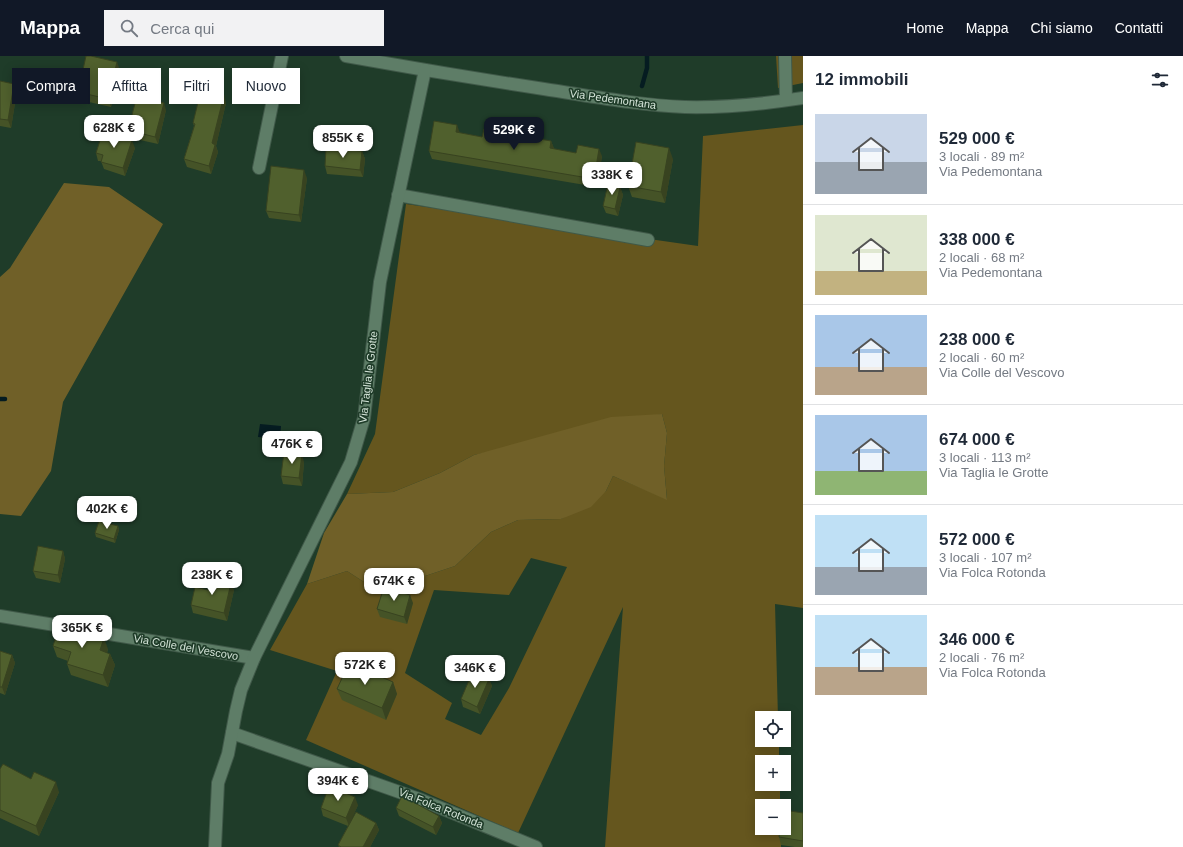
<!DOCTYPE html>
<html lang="it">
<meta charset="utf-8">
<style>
body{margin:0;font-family:Arial,sans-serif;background:#f2f2f3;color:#1f2937;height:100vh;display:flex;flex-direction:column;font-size:15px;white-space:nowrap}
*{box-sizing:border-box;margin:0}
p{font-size:13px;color:#747a83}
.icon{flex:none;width:22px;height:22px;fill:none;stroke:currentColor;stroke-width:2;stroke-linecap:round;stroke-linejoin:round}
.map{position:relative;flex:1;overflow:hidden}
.sheet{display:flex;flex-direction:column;background:#fff;width:380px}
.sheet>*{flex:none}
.top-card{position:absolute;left:12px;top:12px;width:380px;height:36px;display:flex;gap:8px}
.controls{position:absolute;left:755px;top:655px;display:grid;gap:8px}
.controls a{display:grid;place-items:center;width:36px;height:36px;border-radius:0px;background:#fff;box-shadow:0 2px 10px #0003;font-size:20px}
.price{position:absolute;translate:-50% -34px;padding:0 9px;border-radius:8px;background:#fff;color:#222;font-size:13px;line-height:26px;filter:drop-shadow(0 1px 2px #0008)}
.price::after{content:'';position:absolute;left:50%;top:24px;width:12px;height:9px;margin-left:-6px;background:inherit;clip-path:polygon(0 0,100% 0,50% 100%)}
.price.active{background:#111827;color:#fff}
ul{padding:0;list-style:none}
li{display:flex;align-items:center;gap:12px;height:100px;padding:0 12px}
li+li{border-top:1px solid #e0e1e3}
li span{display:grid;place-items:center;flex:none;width:112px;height:80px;border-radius:0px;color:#555}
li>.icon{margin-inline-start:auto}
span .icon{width:48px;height:48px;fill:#fffc;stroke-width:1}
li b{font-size:17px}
h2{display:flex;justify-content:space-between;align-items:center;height:48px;padding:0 12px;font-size:17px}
.pill{padding:0 14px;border-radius:0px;background:#fff;box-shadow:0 2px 10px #0003;font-size:14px;line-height:36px}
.pill.active{background:#111827;color:#fff}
header{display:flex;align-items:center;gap:24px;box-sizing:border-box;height:56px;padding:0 20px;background:#111827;color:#fff}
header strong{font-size:19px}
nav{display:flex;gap:22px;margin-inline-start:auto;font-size:14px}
.search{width:280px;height:36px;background:#f2f2f3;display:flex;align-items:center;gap:10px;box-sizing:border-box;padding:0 14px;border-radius:0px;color:#747a83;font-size:15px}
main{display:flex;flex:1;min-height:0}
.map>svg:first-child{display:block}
.green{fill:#65561e;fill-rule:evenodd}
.forest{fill:#706028}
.water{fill:#051c21}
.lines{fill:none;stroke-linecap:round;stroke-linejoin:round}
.stream{stroke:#051c21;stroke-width:4.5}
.minor-casing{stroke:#405949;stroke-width:14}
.minor{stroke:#5e7d67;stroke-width:12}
.wall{fill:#455327}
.shaded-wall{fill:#384320}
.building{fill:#50602d;stroke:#384320}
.labels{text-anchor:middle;stroke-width:3.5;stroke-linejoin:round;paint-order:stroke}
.street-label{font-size:11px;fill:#d4e4d8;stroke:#1f3c29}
</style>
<header>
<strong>Mappa</strong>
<div class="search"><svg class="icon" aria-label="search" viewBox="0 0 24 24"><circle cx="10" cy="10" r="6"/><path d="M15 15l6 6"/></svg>Cerca qui</div>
<nav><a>Home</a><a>Mappa</a><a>Chi siamo</a><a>Contatti</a></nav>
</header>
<main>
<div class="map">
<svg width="803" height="791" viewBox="0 0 803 791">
<rect width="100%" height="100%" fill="#1f3c29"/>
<!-- green -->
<g class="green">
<path d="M776,0h27v27l-25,5z"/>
<path d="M803,69v483l-28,-4 3,114h-16v22h17v22h-17v22h18v22h-18v22h19v19h-176l18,-240 -105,226 -212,-93 31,-69 -67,-21 37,-66 40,-13 17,11 31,-7 30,1 30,-10 36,-34 27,-12 43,-1 45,-28 7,-15 54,23 -3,-33 3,-33 -5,-19 -188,41 -34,18 -47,19 -46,2 28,-60 31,-230 292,42 5,-110zM531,502l36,9 -58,121 -28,47 -36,-16 7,-16 -47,-30 29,-83 75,5z"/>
</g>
<!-- forest -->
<g class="forest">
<path d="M64,127l45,4 54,37 -100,178 -12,69 -30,45 -21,-2v-237l10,-9z"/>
<path d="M662,358l5,19 -3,33 3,34 -54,-24 -7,15 -15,16 -30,12 -43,1 -27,12 -36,34 -30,10 -30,-1 -31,7 -17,-11 -40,13 17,-51 23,-39 46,-2 47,-19 34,-18 137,-38z"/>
</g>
<!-- water -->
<path class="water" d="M260,368l21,2 -1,13 -22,-2z"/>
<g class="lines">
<!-- stream -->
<g class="stream">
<path d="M642,30l5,-18v-12"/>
<path d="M0,343h5"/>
</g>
<defs>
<g id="minor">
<path d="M346,0c66,12 132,23 198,33 47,7 93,16 141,18 40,1 79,-3 118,-9"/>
<path d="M785,0l1,44"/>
<path d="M259,112l23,-112"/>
<path d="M398,139l250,45"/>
<path d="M0,560l254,42"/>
<path d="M232,677l187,66 117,48"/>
<path d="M215,791l3,-64 10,-29 8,-43 5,-21 13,-32 97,-196 13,-44 16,-136 45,-212"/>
</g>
</defs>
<!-- minor casing -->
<use href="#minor" class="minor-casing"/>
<!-- minor -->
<use href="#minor" class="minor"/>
</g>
<!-- wall -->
<g class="wall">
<path d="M120,14l-9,37 -31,-7 -2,-8z"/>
<path d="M0,25l14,3 3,7 -6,37 -11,-2z"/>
<path d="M226,47l-10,43 2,6 -7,22 -24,-7 -3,-8 10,-33 -1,-3z"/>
<path d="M166,54l-8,34 -27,-6 -3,-8z"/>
<path d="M460,77l22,4 69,4 3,8 22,4 26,3 -5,31 -165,-28 -3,-8z"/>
<path d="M135,92l-10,28 -21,-7 -3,-8h-3l-2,-8z"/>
<path d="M362,95l3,8 -2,18 -36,-3 -2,-8z"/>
<path d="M673,103l-8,44 -33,-6 -4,-11z"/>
<path d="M307,122l-6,44 -32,-4 -3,-7z"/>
<path d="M620,131l3,8 -5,21 -12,-3 -3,-7z"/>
<path d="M304,406l-2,24 -19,-2 -2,-8z"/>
<path d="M118,470l1,4 -4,13 -19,-6 -1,-4z"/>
<path d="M63,495l2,8 -5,24 -24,-5 -3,-7z"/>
<path d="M208,534h26l-7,31 -34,-8 -2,-8z"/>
<path d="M413,547l-6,21 -27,-7 -3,-8z"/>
<path d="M53,590l55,3 -1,4 3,1 5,11 -7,22 -37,-12 -4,-11 1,-3 -11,-4z"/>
<path d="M0,595l12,4 3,8 -10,32 -5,-2z"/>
<path d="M489,623l3,7 -12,28 -17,-7 -2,-8z"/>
<path d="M393,626l4,12 -11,26 -44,-20 -5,-11z"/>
<path d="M0,713l31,10 28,13 -20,44 -39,-18z"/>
<path d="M358,749l-7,15 25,3 3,7 -9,17h-31l-1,-2 10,-19 -25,-10 -2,-8z"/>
<path d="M396,752l43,8 3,7 -6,12 -37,-19z"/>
<path d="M803,757v34h-8l-14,-2 -2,-8z"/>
</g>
<!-- shaded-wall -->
<g class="shaded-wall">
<path d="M117,6l3,8 -9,37 -3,-8z"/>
<path d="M14,28l3,7 -6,37 -3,-8z"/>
<path d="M224,39l2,8 -10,43 2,6 -7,22 -2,-8 3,-23z"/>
<path d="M164,47l2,7 -8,34 -3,-7z"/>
<path d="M457,69l3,8 -1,7 -3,-8z"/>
<path d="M132,84l3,8 -10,28 -2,-8z"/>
<path d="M551,85l3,7 -1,8 -3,-8z"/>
<path d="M669,92l4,11 -8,44 -4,-11z"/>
<path d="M599,93l3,7 -5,31 -3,-8z"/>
<path d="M362,95l3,8 -2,18 -3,-7z"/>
<path d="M304,114l3,8 -6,44 -2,-7z"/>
<path d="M620,131l3,8 -5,21 -3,-7z"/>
<path d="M302,398l2,8 -2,24 -3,-8z"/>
<path d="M118,470l1,4 -4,13 -1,-4z"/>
<path d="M63,495l2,8 -5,24 -2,-8z"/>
<path d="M231,527l3,7 -7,31 -3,-8z"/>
<path d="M410,539l3,8 -6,21 -3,-7z"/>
<path d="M104,582l4,11 -4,12 -4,-11z"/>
<path d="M110,598l5,11 -7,22 -5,-12z"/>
<path d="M12,599l3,8 -10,32 -3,-8z"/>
<path d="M489,623l3,7 -12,28 -3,-7z"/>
<path d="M393,626l4,12 -11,26 -4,-12z"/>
<path d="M56,726l3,10 -20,44 -3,-10z"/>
<path d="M355,741l3,8 -9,21 -3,-8z"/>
<path d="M439,760l3,7 -6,12 -3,-8z"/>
<path d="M376,767l3,7 -9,17h-7z"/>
</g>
<!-- building -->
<g class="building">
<path d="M86,0h5l26,6 -9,37 -30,-7z"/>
<path d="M0,25l14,3 -6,36 -8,-1z"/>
<path d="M201,34l23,5 -12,48 3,2 -6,21 -25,-7 11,-35 -2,-1z"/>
<path d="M137,40l27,7 -9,34 -27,-7z"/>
<path d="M434,65l23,4 -1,7 26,5 2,-8 67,12 -1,7 26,5 2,-8 21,4 -5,30 -165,-28z"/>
<path d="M103,75l29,9 -9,28 -22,-6 2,-7 -7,-2z"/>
<path d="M636,86l33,6 -8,44 -33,-6z"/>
<path d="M326,92l36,3 -2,19 -35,-4z"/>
<path d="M271,110l33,4 -5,45 -33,-4z"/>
<path d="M608,128l12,3 -5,22 -12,-3z"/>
<path d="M284,396l18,2 -3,24 -18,-2z"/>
<path d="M99,465l19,5 -4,13 -19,-6z"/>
<path d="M38,490l25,5 -5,24 -25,-4z"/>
<path d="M210,522l21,5 -7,30 -33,-8 4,-18 13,3z"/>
<path d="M384,531l26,8 -6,22 -27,-8z"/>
<path d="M60,568l44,14 -4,12 10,4 -7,21 -36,-11 4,-12 -18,-6z"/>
<path d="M0,595l12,4 -10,32h-2z"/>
<path d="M349,607l44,19 -11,26 -45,-19z"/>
<path d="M473,615l16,8 -12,28 -16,-8z"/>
<path d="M3,708l28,15 3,-7 22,10 -20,44 -36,-16v-41z"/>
<path d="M329,730l26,11 -9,21 -25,-10z"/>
<path d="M402,740l37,20 -6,11 -37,-19z"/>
<path d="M784,754l19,3v28l-24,-4 1,-9h4z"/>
<path d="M356,756l20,11 -13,24h-22l-3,-2z"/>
</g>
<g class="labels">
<!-- street labels -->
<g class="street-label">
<text transform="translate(613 43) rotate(8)" y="4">Via Pedemontana</text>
<text transform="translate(368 321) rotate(-83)" y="4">Via Taglia le Grotte</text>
<text transform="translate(186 591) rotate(10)" y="4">Via Colle del Vescovo</text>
<text transform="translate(441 752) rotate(22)" y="4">Via Folca Rotonda</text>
</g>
</g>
</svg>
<div class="controls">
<a><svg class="icon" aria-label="locate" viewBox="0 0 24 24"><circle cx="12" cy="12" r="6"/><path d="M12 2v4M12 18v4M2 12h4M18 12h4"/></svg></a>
<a>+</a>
<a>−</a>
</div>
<b class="price" style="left:114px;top:93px">628K €</b>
<b class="price active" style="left:514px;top:95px">529K €</b>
<b class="price" style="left:343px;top:103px">855K €</b>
<b class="price" style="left:612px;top:140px">338K €</b>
<b class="price" style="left:292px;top:409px">476K €</b>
<b class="price" style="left:107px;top:474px">402K €</b>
<b class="price" style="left:212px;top:540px">238K €</b>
<b class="price" style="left:394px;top:546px">674K €</b>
<b class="price" style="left:82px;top:593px">365K €</b>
<b class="price" style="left:365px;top:630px">572K €</b>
<b class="price" style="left:475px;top:633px">346K €</b>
<b class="price" style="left:338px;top:746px">394K €</b>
<div class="top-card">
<a class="pill active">Compra</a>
<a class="pill">Affitta</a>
<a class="pill">Filtri</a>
<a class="pill">Nuovo</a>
</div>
</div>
<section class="sheet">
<h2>12 immobili<svg class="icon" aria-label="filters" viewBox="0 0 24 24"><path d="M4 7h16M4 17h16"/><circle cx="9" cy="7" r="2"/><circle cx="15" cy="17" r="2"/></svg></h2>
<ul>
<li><span style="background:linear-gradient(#c9d6e8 60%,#9aa5b1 0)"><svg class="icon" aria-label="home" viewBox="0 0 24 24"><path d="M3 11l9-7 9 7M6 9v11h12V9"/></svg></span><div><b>529 000 €</b><p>3 locali · 89 m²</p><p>Via Pedemontana</p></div></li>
<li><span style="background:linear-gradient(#dfe7d0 70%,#c2b280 0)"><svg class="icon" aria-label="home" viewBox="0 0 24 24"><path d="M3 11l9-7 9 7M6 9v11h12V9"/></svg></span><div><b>338 000 €</b><p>2 locali · 68 m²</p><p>Via Pedemontana</p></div></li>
<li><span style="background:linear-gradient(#a9c7e8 65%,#b9a48a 0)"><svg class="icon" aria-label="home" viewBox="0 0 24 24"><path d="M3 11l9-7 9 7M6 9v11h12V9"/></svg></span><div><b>238 000 €</b><p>2 locali · 60 m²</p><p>Via Colle del Vescovo</p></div></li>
<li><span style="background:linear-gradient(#a9c7e8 70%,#8fb573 0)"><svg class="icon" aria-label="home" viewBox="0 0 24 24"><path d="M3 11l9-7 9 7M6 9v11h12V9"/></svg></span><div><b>674 000 €</b><p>3 locali · 113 m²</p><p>Via Taglia le Grotte</p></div></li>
<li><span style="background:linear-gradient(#bfe0f5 65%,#9aa5b1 0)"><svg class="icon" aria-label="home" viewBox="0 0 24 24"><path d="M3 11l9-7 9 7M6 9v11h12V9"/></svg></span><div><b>572 000 €</b><p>3 locali · 107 m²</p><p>Via Folca Rotonda</p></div></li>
<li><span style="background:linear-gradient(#bfe0f5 65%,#b9a48a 0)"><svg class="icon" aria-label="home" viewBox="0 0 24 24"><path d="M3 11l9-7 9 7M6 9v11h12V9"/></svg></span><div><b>346 000 €</b><p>2 locali · 76 m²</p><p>Via Folca Rotonda</p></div></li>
</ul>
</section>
</main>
